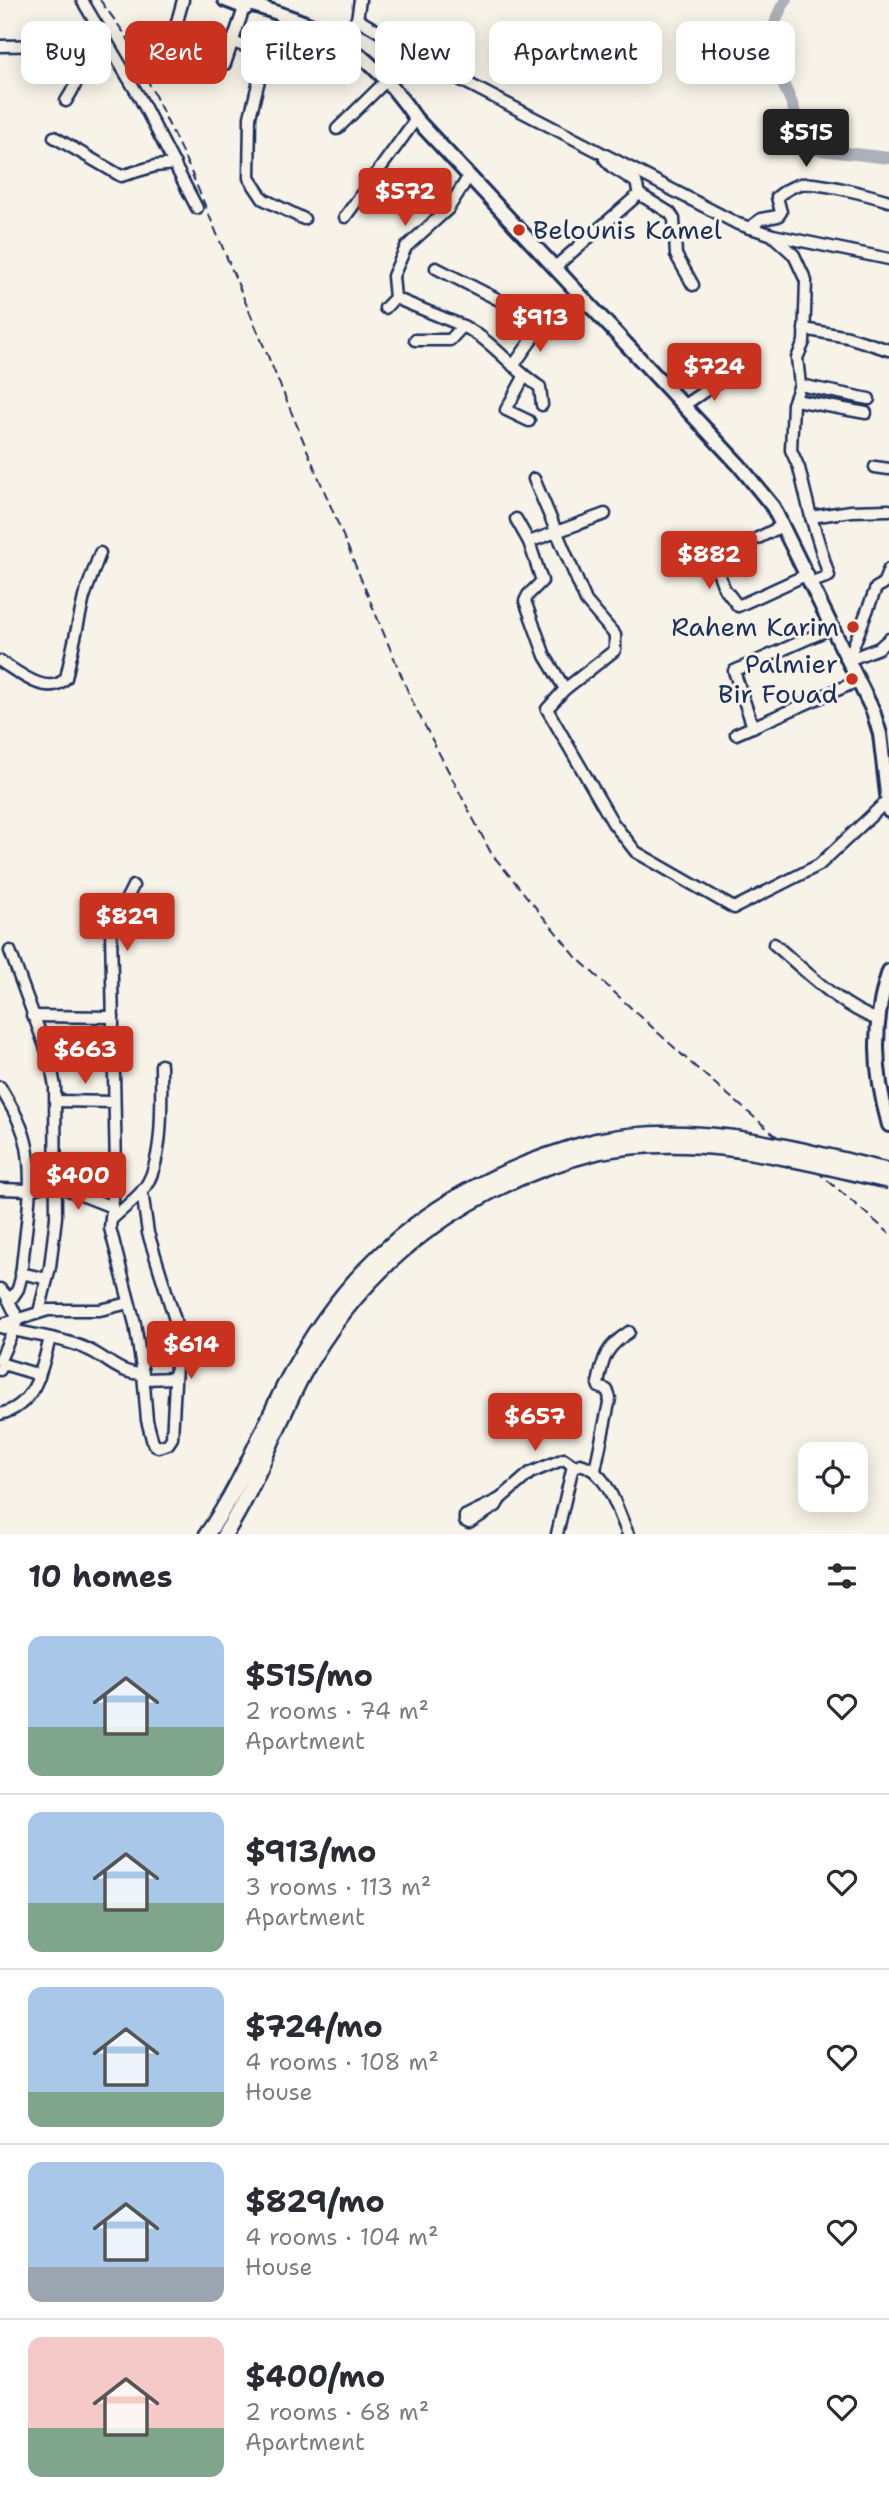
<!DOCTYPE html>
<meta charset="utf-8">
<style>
body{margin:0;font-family:"Shantell Sans",sans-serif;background:#f2f2f3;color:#2b2b33;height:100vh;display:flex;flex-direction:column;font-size:26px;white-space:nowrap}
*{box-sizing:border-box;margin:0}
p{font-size:23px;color:#7c7c81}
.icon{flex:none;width:38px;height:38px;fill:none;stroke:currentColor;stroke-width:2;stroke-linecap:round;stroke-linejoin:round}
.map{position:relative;height:1534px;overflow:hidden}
.panel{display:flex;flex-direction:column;background:#fff;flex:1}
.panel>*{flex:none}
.top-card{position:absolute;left:21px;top:21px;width:847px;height:63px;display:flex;gap:14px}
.fabs{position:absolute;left:798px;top:1442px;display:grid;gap:14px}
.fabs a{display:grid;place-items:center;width:70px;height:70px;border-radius:14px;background:#fff;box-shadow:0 4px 18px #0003;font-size:35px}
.price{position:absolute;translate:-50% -60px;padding:0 16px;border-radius:7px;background:#c8321e;color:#fff;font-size:23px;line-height:46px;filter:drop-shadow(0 2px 4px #0008)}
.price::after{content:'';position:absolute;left:50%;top:42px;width:21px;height:16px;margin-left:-10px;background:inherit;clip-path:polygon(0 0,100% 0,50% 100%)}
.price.on{background:#222;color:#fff}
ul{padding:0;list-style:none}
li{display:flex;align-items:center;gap:21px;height:175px;padding:0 28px}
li+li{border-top:2px solid #e1e1e2}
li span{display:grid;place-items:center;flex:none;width:196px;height:140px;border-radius:14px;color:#555}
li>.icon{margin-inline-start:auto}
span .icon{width:84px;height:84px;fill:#fffc;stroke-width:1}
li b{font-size:30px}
h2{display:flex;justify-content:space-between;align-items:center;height:84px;padding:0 28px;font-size:30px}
.tag{padding:0 24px;border-radius:14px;background:#fff;box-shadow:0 4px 18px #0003;font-size:24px;line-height:63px}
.tag.on{background:#c8321e;color:#fff}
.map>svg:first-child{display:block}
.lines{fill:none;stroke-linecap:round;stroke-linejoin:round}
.river{stroke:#acb0b9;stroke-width:12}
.minor-casing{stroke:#1b2f5e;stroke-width:15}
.major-casing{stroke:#1b2f5e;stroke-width:18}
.highway-casing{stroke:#1b2f5e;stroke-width:19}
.minor{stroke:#f7f3e8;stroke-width:10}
.major{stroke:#f7f3e8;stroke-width:12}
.highway{stroke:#f7f3e8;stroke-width:14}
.rail{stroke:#1b2f5e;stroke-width:2;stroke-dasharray:10 5;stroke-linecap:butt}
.highway-bridge-casing{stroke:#1b2f5e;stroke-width:19;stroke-linecap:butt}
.highway-bridge{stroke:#f7f3e8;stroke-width:14}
.poi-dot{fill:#c8321e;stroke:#f7f3e8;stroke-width:2.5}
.labels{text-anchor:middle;stroke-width:6;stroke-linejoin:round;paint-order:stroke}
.poi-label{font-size:26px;fill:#1b2f5e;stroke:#f7f3e8;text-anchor:end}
</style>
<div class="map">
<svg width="889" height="1534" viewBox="0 0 889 1534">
<rect width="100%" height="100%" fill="#f7f3e8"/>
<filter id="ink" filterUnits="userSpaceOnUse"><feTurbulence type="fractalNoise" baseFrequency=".0143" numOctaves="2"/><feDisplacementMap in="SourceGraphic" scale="14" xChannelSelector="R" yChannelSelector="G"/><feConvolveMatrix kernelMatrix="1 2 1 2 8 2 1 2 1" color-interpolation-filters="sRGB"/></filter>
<g filter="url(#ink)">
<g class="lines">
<!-- river -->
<path class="river" d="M786,0c-14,19 -18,51 -8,73 9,21 21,37 18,61l16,15 77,9"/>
<defs>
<g id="minor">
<path d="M82,0l58,98 57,110"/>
<path d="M183,0l-14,51 45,13h11l19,-56"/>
<path d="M357,19l106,62 275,143 35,11 116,24"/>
<path d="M282,22l-22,54 -10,41 -1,61 14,21 41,20"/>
<path d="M233,42l35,13"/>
<path d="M340,42l17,-23 3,-19"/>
<path d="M0,46l55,-1 9,3c15,27 20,25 2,53"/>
<path d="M337,129l50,-49"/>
<path d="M54,137l67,39 34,-10 20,-2"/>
<path d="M639,194l31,19 4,6 2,36 17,30"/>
<path d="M345,217l71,-98"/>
<path d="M749,228l12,-9 17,-3 3,-4 -4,-15c7,-6 16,-11 24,-13 19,-2 69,11 88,17"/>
<path d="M773,236l21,19 12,26 -2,61 -7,16 3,27 -7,19 -2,46 8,18 12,49 18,59 -17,6"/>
<path d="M555,267l84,-73 -3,-12 -24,-15 -7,-8"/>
<path d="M436,268l124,63 23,-33"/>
<path d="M395,298l-2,-22 13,-29 42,-38 21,-33"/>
<path d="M385,308l10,-10 68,28"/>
<path d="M804,329l44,8 41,13"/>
<path d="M415,340h35l13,-14c30,15 49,43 77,61l2,18"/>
<path d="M513,366l30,-42"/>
<path d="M524,377l-18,33 23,11"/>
<path d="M800,385l69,14"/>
<path d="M795,400l71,13"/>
<path d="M683,406l45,-31"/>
<path d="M875,467l14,2"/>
<path d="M534,479l52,122 29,34v15l-50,39 -18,20 66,114 23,29 98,56 85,-43 68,-64"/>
<path d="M811,517l40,-6 38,-1"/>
<path d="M516,519l13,23 13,39 -14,14 -3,6 20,55 20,33"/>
<path d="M782,526l-68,34 10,28 14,18 70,-32"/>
<path d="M529,542l76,-28"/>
<path d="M848,660l28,-72 7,-4 6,-15"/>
<path d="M848,660l31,-12 10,-9"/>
<path d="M0,661c18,11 48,37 66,17l18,-81 16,-44"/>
<path d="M753,727l-19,-56 98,-43"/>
<path d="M736,734l122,-53"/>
<path d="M133,886l-22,44 5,240 -6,58 25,96 8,50 4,46 6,23 5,4 10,-3 4,-6 4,-74 -2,-21 1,-23 -27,-87 -6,-42"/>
<path d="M774,944c32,27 64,61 104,76"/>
<path d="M10,951l40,109 5,27 1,130 -6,50 -11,45"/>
<path d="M32,1016l81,1"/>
<path d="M50,1060l63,1"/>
<path d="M0,1087c11,19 23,38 27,60 8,43 -3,88 -6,131l-3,11 -8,12"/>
<path d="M56,1101l58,1"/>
<path d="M0,1189l30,1 13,-4 13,-1 56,22"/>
<path d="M111,1220c10,-10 23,-19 32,-30 22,-28 18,-90 18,-125"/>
<path d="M21,1273l26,6"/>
<path d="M0,1289l6,6 12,24 -18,41"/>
<path d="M0,1325l48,-15h52l29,-7"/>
<path d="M0,1327c29,8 62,10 89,23 21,10 28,23 54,24"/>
<path d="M0,1370l3,-6 30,9 6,4"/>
<path d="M144,1379l31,-1"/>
<path d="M0,1414c36,-8 42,-46 50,-76"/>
<path d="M595,1470l15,-72 -3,-8 -8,-3 -1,-3c5,-27 8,-37 31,-52"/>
<path d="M500,1499l30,-26 34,-14 10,7"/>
<path d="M500,1499l-4,7 -27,17 -4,-2v-5z"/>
<path d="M557,1534l15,-64 8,-6c28,7 37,46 48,70"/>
</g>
<g id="major">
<path d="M225,0l21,8"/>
<path d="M239,0c27,10 56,17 82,30 40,19 70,52 95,89l323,346 34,42 100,204 7,23 9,77"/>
<path d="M889,971c-17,52 -15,101 0,154"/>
</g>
<g id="highway">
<path d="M207,1534c34,-48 54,-103 81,-155 68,-130 168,-201 308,-238"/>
<path d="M225,1534c32,-49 50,-107 77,-158 64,-118 169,-193 298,-225"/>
</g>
</defs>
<!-- minor casing -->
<use href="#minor" class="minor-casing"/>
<!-- major casing -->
<use href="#major" class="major-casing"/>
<!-- highway casing -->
<use href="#highway" class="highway-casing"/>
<!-- minor -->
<use href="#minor" class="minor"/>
<!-- major -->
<use href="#major" class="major"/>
<!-- highway -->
<use href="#highway" class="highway"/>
<!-- rail -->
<path class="rail" d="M100,0l27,37 62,130 223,534 79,152 86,105 114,105 198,170"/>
<defs>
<g id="highway-bridge">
<path d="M596,1141c102,-21 194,7 293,30"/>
<path d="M600,1151c101,-19 191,8 289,30"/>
</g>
</defs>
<!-- highway-bridge casing -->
<use href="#highway-bridge" class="highway-bridge-casing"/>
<!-- highway-bridge -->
<use href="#highway-bridge" class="highway-bridge"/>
</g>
</g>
<!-- markers -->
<g class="poi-dot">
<circle cx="519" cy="230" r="7"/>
<circle cx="853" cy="627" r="7"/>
<circle cx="852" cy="679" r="7"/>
</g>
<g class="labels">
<!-- poi labels -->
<g class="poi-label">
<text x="533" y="239" text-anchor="start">Belounis Kamel</text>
<text x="839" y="636">Rahem Karim</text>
<text x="838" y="673">Palmier<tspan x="838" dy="30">Bir Fouad</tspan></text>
</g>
</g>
</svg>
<div class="fabs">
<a><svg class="icon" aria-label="locate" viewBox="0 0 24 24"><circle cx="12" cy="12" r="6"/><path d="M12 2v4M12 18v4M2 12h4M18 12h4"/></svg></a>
</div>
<b class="price on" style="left:806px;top:169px">$515</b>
<b class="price" style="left:405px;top:228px">$572</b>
<b class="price" style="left:540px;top:354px">$913</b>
<b class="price" style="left:714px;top:403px">$724</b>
<b class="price" style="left:709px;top:591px">$882</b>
<b class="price" style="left:127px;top:953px">$829</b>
<b class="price" style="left:85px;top:1086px">$663</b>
<b class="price" style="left:78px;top:1212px">$400</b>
<b class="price" style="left:191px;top:1381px">$614</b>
<b class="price" style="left:535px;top:1453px">$657</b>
<div class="top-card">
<a class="tag">Buy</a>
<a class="tag on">Rent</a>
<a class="tag">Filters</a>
<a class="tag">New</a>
<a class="tag">Apartment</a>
<a class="tag">House</a>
</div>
</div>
<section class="panel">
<h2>10 homes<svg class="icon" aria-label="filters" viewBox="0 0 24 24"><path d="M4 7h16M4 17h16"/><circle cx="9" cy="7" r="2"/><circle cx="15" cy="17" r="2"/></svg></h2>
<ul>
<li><span style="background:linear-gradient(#a9c7e8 65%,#7fa58c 0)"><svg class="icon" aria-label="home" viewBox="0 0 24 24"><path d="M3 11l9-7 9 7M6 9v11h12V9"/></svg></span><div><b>$515/mo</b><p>2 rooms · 74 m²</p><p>Apartment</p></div><svg class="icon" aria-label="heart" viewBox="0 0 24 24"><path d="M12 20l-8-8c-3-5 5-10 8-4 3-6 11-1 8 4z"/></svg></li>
<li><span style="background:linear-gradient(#a9c7e8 65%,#7fa58c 0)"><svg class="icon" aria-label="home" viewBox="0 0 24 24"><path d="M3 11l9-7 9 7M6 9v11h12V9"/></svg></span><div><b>$913/mo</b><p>3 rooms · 113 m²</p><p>Apartment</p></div><svg class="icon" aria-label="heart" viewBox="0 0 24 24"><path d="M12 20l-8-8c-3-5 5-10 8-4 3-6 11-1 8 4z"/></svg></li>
<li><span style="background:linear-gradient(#a9c7e8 75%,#7fa58c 0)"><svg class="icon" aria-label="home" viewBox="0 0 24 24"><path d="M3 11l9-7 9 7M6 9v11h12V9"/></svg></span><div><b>$724/mo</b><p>4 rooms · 108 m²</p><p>House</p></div><svg class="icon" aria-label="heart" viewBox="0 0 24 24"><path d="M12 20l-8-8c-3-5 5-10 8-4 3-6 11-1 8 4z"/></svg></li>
<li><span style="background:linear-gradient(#a9c7e8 75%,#9aa5b1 0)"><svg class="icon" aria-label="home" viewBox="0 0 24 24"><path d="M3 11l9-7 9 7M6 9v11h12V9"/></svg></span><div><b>$829/mo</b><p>4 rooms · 104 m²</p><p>House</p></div><svg class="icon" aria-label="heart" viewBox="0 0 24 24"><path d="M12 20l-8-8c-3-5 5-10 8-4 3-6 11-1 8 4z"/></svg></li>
<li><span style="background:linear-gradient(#f6c9c9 65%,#7fa58c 0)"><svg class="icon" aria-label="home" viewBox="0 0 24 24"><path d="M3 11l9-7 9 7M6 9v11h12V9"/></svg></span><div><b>$400/mo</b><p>2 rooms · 68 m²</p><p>Apartment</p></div><svg class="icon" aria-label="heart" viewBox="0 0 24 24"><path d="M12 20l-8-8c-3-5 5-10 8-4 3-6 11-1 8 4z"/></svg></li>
</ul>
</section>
